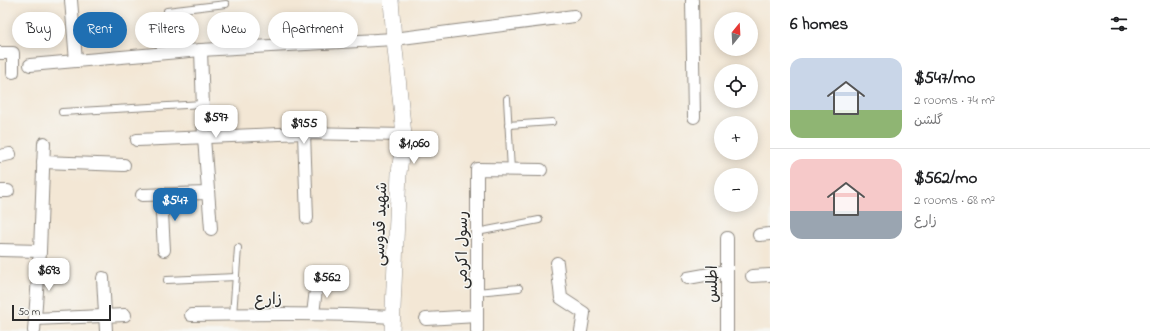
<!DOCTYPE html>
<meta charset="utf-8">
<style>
body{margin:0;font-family:"Indie Flower","Playpen Sans Arabic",sans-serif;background:#f2f2f2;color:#202124;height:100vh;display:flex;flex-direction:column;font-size:15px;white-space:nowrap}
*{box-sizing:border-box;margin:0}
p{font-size:13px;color:#757577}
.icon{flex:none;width:22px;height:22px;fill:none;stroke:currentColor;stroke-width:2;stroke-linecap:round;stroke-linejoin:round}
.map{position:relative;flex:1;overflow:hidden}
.side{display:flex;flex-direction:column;background:#fff;width:380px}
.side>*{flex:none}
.top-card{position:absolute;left:12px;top:12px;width:380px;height:36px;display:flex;gap:8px}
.needle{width:26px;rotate:18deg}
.buttons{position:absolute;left:714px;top:12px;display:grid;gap:8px}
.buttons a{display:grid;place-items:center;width:44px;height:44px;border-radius:50%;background:#fff;box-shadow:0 2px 10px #0003;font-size:20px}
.scale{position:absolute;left:12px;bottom:10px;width:99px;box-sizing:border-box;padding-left:4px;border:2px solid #2b2b2b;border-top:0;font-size:11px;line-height:14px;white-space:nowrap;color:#2b2b2b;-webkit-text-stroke:3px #f6f6f2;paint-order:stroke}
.price{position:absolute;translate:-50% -34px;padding:0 9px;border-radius:8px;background:#fff;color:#222;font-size:13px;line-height:26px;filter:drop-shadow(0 1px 2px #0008)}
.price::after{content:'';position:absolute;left:50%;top:24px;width:12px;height:9px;margin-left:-6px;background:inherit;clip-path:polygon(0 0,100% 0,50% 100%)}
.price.on{background:#1f6fb2;color:#fff}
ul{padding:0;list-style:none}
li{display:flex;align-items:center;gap:12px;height:100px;padding:0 20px}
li+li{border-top:1px solid #e0e0e0}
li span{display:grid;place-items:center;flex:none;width:112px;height:80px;border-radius:12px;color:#555}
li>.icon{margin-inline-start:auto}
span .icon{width:48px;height:48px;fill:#fffc;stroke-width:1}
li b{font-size:17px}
h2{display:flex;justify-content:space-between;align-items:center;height:48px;padding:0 20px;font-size:17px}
.pill{padding:0 14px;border-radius:18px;background:#fff;box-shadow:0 2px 10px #0003;font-size:14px;line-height:36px}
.pill.on{background:#1f6fb2;color:#fff}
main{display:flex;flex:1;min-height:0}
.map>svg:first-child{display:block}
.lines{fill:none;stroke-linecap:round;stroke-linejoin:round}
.service-casing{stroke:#8f8980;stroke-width:8}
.minor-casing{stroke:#8f8980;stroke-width:14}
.tertiary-casing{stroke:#8f8980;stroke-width:16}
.service{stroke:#fff;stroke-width:6}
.minor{stroke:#fff;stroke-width:12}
.tertiary{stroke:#fff;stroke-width:15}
.labels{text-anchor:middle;stroke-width:3;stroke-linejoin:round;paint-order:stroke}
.street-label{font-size:16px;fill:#2b2b2b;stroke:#f6f6f2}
</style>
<main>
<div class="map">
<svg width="770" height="331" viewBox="0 0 770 331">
<rect width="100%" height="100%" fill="#f6f6f2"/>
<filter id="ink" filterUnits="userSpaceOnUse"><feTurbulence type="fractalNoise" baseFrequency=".025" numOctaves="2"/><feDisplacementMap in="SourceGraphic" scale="8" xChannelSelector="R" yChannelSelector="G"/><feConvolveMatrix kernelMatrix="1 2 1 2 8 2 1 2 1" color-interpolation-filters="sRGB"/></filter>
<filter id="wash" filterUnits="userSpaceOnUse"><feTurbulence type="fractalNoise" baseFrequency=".012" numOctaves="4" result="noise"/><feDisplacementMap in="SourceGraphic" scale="16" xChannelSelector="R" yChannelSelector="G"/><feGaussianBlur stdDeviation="0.9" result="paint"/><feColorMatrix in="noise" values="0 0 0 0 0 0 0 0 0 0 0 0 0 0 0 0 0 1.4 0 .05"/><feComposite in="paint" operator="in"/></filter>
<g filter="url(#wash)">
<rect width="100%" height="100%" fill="#f3e7d5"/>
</g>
<g filter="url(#ink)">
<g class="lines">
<defs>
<g id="service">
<path d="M167,11l59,-7"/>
<path d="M507,99l4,71"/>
<path d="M62,112l141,-8"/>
<path d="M508,125l44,-3"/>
<path d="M477,232l62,-12"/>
<path d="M167,280l69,-3"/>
<path d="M477,292l42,-4"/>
<path d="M233,315l5,-67"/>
</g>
<g id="minor">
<path d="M71,0l5,61"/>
<path d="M692,0l2,117"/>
<path d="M201,50l3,88 7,91"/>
<path d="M0,53h13v19"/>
<path d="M30,65l171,-15 193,-11 180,-23"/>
<path d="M304,133l3,85"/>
<path d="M137,140l167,-7 100,2"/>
<path d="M0,156l10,-2"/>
<path d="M43,162l81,3"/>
<path d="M0,191h8"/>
<path d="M142,195l66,-2"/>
<path d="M161,195l3,55"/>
<path d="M759,235l11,-1"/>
<path d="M0,250l40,1"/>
<path d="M557,263l4,35 23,15 -3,18"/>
<path d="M752,276l18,-1"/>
<path d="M103,278l3,53"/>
<path d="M688,278l39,-7"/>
<path d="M313,314l4,-33"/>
<path d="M191,315c67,-1 134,-2 202,2"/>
<path d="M35,319l90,-4"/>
<path d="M426,319l51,-3"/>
<path d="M34,331l6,-80 4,-108"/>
<path d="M477,331v-162l64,1"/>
<path d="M727,331v-93"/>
</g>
<path id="tertiary" d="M391,0l3,39 10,96 -5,38 -7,158"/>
</defs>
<!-- service casing -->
<use href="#service" class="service-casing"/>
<!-- minor casing -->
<use href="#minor" class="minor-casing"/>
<!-- tertiary casing -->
<use href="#tertiary" class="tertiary-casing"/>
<!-- service -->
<use href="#service" class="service"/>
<!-- minor -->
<use href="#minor" class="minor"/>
<!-- tertiary -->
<use href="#tertiary" class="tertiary"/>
</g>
</g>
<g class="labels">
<!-- street labels -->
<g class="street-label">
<text transform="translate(379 224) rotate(-88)" y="6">شهید قدوسی</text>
<text transform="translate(461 250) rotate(-90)" y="6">رسول اکرمی</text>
<text transform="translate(711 284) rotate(-90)" y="6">اطلس</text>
<text transform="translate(268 298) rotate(-1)" y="6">زارع</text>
</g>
</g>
</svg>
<div class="buttons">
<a><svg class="needle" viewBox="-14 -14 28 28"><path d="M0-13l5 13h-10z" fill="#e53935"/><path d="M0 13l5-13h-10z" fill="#757577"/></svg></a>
<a><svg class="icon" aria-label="locate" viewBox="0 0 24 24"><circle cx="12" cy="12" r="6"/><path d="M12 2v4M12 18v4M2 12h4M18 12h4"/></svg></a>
<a>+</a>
<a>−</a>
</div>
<div class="scale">50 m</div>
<b class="price" style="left:216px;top:139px">$597</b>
<b class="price" style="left:304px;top:145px">$955</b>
<b class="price" style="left:414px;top:165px">$1,060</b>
<b class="price on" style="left:175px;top:222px">$547</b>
<b class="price" style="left:49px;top:292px">$693</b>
<b class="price" style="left:327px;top:299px">$562</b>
<div class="top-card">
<a class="pill">Buy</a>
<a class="pill on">Rent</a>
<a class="pill">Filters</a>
<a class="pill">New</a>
<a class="pill">Apartment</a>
</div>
</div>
<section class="side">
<h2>6 homes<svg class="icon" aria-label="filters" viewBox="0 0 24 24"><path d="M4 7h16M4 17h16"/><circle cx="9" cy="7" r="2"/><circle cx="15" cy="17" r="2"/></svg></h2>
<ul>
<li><span style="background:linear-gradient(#c9d6e8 65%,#8fb573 0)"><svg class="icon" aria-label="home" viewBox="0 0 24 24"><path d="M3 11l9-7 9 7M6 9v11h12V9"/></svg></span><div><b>$547/mo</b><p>2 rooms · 74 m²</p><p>گلشن</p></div></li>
<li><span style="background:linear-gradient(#f6c9c9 65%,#9aa5b1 0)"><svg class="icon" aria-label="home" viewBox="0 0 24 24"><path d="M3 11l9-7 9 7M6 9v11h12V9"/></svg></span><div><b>$562/mo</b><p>2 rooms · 68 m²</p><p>زارع</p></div></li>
</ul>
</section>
</main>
